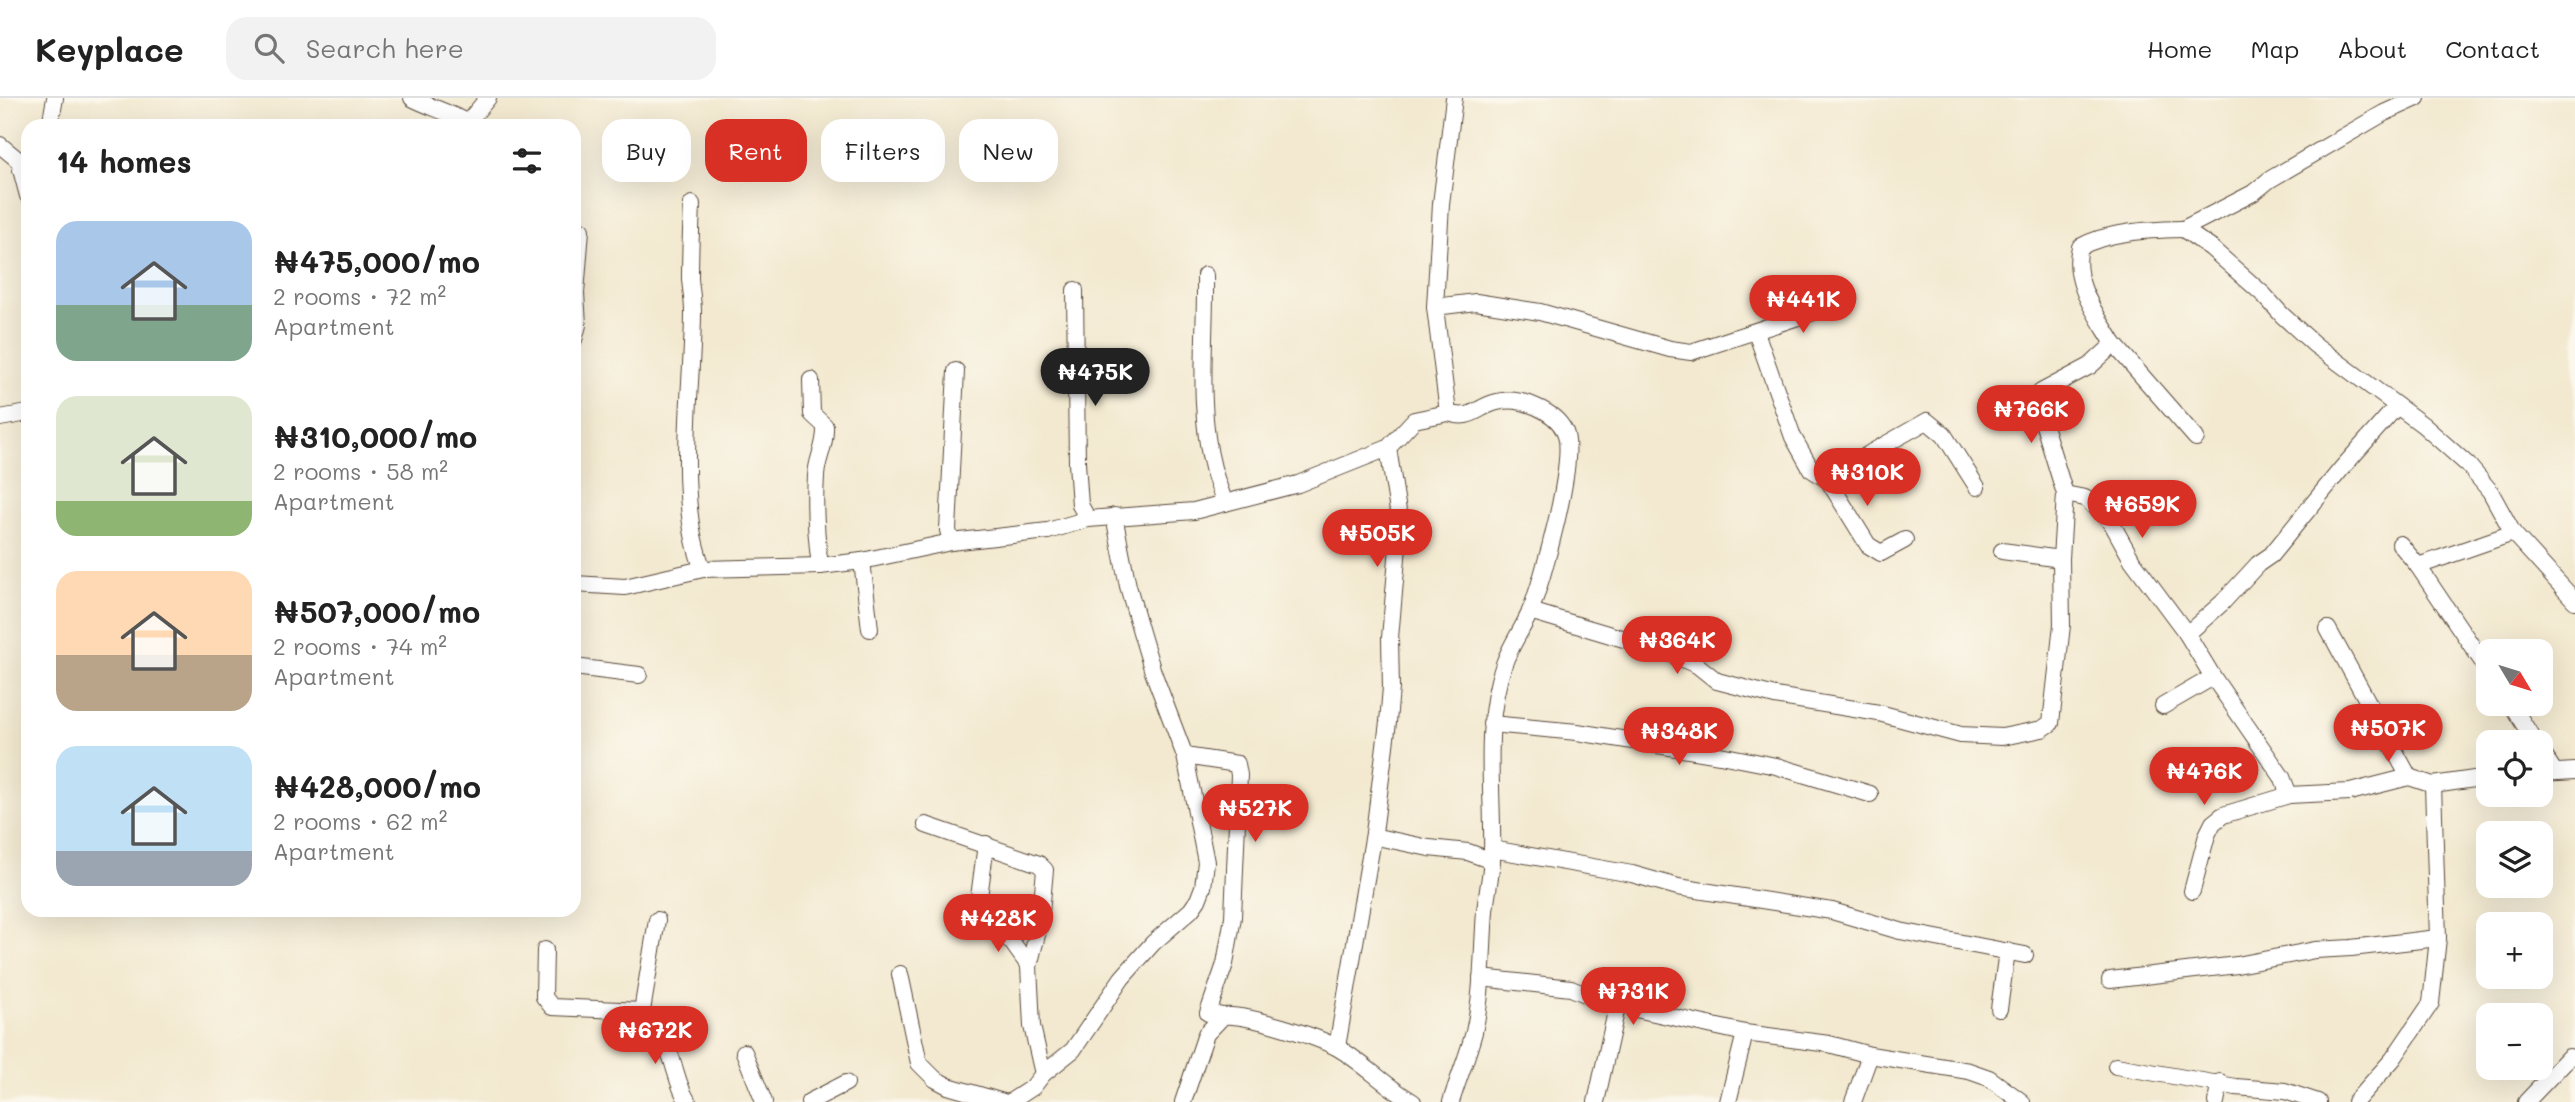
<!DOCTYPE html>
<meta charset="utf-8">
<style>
body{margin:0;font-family:Mali,sans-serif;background:#f2f2f2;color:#222;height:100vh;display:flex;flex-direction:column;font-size:26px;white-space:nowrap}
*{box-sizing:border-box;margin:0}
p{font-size:23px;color:#767676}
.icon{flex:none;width:38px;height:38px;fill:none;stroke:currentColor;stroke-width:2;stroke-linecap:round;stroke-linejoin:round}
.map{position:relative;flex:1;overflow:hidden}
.details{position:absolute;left:21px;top:21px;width:560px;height:798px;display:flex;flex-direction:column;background:#fff;border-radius:21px;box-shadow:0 7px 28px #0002}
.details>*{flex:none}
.guide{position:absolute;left:602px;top:21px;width:665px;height:63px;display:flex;gap:14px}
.needle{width:46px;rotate:128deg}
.buttons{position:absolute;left:2476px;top:541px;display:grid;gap:14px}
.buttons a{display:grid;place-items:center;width:77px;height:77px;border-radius:14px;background:#fff;box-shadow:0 7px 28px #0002;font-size:35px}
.price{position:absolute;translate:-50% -60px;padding:0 16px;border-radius:24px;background:#d93025;color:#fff;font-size:23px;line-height:46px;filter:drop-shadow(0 2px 4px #0008)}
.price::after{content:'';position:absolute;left:50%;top:42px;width:21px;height:16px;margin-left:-10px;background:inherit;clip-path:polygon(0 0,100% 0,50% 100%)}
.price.active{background:#222;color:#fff}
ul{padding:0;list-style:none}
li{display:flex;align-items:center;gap:21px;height:175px;padding:0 35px}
li span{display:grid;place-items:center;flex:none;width:196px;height:140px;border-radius:21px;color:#555}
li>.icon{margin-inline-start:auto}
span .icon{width:84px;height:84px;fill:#fffc;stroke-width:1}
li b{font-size:30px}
h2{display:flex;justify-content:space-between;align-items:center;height:84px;padding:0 35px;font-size:30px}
.pill{padding:0 24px;border-radius:21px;background:#fff;box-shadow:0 7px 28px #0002;font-size:24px;line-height:63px}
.pill.active{background:#d93025;color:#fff}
header{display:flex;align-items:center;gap:42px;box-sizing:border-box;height:98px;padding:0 35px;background:#fff;border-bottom:2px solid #e0e0e0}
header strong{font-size:33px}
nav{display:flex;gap:38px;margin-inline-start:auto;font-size:24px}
.search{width:490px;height:63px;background:#f2f2f2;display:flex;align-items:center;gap:18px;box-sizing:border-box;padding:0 24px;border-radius:21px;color:#767676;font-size:26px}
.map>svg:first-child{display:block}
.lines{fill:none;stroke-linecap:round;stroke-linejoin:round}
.minor-casing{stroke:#574739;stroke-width:18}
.minor{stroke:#fff;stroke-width:16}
</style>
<header>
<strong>Keyplace</strong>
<div class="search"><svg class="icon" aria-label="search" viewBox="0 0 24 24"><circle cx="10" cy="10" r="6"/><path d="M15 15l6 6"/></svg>Search here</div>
<nav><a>Home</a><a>Map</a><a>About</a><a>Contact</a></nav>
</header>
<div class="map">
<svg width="2575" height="1004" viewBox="0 0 2575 1004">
<rect width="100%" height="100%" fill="#fbf7ec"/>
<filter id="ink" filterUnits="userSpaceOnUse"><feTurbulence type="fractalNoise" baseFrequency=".0143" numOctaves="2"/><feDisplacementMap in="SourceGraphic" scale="14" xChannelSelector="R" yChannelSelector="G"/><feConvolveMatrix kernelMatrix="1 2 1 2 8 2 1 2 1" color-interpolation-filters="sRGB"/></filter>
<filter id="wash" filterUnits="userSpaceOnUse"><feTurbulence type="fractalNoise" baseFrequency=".00686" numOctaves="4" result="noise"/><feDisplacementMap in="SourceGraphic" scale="28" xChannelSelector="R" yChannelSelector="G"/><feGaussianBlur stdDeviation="1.57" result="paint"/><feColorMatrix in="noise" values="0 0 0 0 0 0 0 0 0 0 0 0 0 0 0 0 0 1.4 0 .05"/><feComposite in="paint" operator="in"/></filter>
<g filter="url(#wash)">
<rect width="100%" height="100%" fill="#f3e9d0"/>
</g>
<g filter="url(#ink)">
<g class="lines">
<defs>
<g id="minor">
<path d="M412,0c19,10 38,14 55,25l21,-25"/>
<path d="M2417,0l-33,15 -115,67 -16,13 -70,36 28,19 53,47 18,20 33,30 108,80 45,40 22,26 23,42 62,68"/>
<path d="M50,28l5,-28"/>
<path d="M0,47l28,23"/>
<path d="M19,64l9,34"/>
<path d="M692,106c-1,25 -2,50 -2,75 1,11 3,22 3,33 0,75 -19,187 10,257"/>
<path d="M1205,177c1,61 -8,133 8,193 3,12 8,24 12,35"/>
<path d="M1075,192l2,173 3,42 8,14"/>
<path d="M1435,209l41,-5 64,10 130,37 21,3 147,-48"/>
<path d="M1756,234l37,105 18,32 17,11 44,-28 55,-31 17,14 33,52"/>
<path d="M574,242l4,-15 -2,-32 5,-63"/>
<path d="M2114,246l82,94"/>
<path d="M811,282l1,34 13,12c1,21 -8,31 -9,50 -2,30 0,60 4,90"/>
<path d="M0,320l28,-5"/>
<path d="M1828,382l40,65 13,8 24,-13"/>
<path d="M2065,396l20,4 26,24 21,38 55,74 26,43 69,100 7,18"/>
<path d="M951,444l-3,-12 8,-159"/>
<path d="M2400,446l18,22 70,104"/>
<path d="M2002,453l59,8"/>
<path d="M862,463l8,68"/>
<path d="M2418,468l95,-33"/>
<path d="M574,486l51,3 78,-18 117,-3 42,-5 89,-19 97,-11 40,-12 106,-8 104,-27 90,-36 26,-28 34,-7"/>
<path d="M1530,513l131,39 36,15 20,16 58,15 104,17 82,22 41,2 40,-8 9,-6 11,-98 -1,-66 4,-65 -23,-75 -1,-27 49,-26 24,-22c-17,-29 -43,-61 -34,-97 29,-16 70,-17 103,-18"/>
<path d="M2328,531l81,148"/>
<path d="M2187,536l35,-31 36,-39 13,-9 71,-87 55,-62"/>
<path d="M574,569l65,8"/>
<path d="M2511,606l24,38"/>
<path d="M2163,608l50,-29"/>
<path d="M1491,626l86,8 143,23 56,11 94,28"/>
<path d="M2541,653l13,20"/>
<path d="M1185,658l52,8 2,11 -6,142 -8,47 -17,49 15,3"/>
<path d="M2541,675l34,-2"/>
<path d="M926,727l113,39 6,6 -5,53 -11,43"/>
<path d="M1374,735l3,4 52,11 39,4 24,9"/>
<path d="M986,746l-8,61 3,12 6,8 24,16 18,25 3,60 11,48"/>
<path d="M1492,751l140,25 46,13 154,24 68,20 125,24"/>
<path d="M2192,793l15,-56 6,-12 10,-8 66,-20 61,-3 59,-15 24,8 55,-8"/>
<path d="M657,822l-15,91c12,16 24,30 30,49 5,15 7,28 16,42"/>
<path d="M545,852l-1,47 8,10 90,4"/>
<path d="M900,876l19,89 16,16 13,7 55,16"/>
<path d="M1481,880l90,10 46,19h10l118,26 84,11 41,11 99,16 20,7 33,24"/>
<path d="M2110,882l127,-15 78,-15 36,-2 87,-10"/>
<path d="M1999,911l8,-58"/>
<path d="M1337,949l37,-214 14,-111 3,-34 -1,-50 9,-103 -1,-24 -10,-63"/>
<path d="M744,954l20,50"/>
<path d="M2116,968l120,21 49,4 33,11"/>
<path d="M809,1004l37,-19"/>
<path d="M1010,1004l23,-15 10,-13 30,-24 49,-72 31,-35 38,-33 7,-10 5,-13 3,-25 -21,-106 -32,-84 -12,-40 -13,-46 -14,-70"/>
<path d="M1183,1004l23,-68 17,-18c22,-3 95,21 115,32 26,15 48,39 75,54"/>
<path d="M1451,1004c7,-23 17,-47 23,-70 9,-40 8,-81 11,-121 2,-18 6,-35 7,-53 2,-64 -10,-132 12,-194 6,-18 18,-34 26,-52 12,-30 47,-153 35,-180 -10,-22 -46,-36 -68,-30 -21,5 -25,19 -49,11l-13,-106 6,-103 13,-106"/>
<path d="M1596,1004l21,-95"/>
<path d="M1728,1004l17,-69"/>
<path d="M1853,1004l17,-47"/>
<path d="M2216,1004l4,-20"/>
<path d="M2355,1004l38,-43 38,-56 7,-65 -5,-153"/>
<path d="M2526,1004l43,-45"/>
</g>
</defs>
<!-- minor casing -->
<use href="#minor" class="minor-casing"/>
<!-- minor -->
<use href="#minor" class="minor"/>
</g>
</g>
</svg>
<div class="buttons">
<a><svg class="needle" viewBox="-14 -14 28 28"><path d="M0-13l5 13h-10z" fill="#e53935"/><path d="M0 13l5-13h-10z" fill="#767676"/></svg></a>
<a><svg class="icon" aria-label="locate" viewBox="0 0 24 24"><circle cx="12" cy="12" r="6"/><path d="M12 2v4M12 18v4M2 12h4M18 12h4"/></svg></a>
<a><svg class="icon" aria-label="layers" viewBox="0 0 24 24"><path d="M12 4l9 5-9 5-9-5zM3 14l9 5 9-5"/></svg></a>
<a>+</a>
<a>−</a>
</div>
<b class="price" style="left:1803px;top:237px">₦441K</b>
<b class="price active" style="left:1095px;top:310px">₦475K</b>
<b class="price" style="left:2031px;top:347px">₦766K</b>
<b class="price" style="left:1867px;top:410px">₦310K</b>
<b class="price" style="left:2142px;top:442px">₦659K</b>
<b class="price" style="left:1377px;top:471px">₦505K</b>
<b class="price" style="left:1677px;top:578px">₦364K</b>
<b class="price" style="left:2388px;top:666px">₦507K</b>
<b class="price" style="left:1679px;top:669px">₦348K</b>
<b class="price" style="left:2204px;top:709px">₦476K</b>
<b class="price" style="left:1255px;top:746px">₦527K</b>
<b class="price" style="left:998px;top:856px">₦428K</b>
<b class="price" style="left:1633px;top:929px">₦731K</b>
<b class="price" style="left:655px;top:968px">₦672K</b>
<div class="guide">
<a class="pill">Buy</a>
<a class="pill active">Rent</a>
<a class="pill">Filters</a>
<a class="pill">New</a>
</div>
<section class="details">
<h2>14 homes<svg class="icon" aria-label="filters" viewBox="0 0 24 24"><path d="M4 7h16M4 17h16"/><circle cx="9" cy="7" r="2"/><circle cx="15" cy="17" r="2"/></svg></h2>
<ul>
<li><span style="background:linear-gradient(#a9c7e8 60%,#7fa58c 0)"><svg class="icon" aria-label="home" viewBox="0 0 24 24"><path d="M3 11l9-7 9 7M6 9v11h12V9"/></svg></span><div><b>₦475,000/mo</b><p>2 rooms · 72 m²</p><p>Apartment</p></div></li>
<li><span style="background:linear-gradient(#dfe7d0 75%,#8fb573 0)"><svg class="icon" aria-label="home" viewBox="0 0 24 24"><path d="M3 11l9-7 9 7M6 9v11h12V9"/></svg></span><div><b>₦310,000/mo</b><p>2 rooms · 58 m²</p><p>Apartment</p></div></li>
<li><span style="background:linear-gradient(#ffd9b3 60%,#b9a48a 0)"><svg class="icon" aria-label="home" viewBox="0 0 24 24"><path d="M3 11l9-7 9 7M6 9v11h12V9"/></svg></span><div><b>₦507,000/mo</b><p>2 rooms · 74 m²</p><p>Apartment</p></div></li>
<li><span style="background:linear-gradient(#bfe0f5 75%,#9aa5b1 0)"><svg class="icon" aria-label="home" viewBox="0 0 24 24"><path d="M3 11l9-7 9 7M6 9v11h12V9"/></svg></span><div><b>₦428,000/mo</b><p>2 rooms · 62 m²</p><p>Apartment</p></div></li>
</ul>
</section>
</div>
